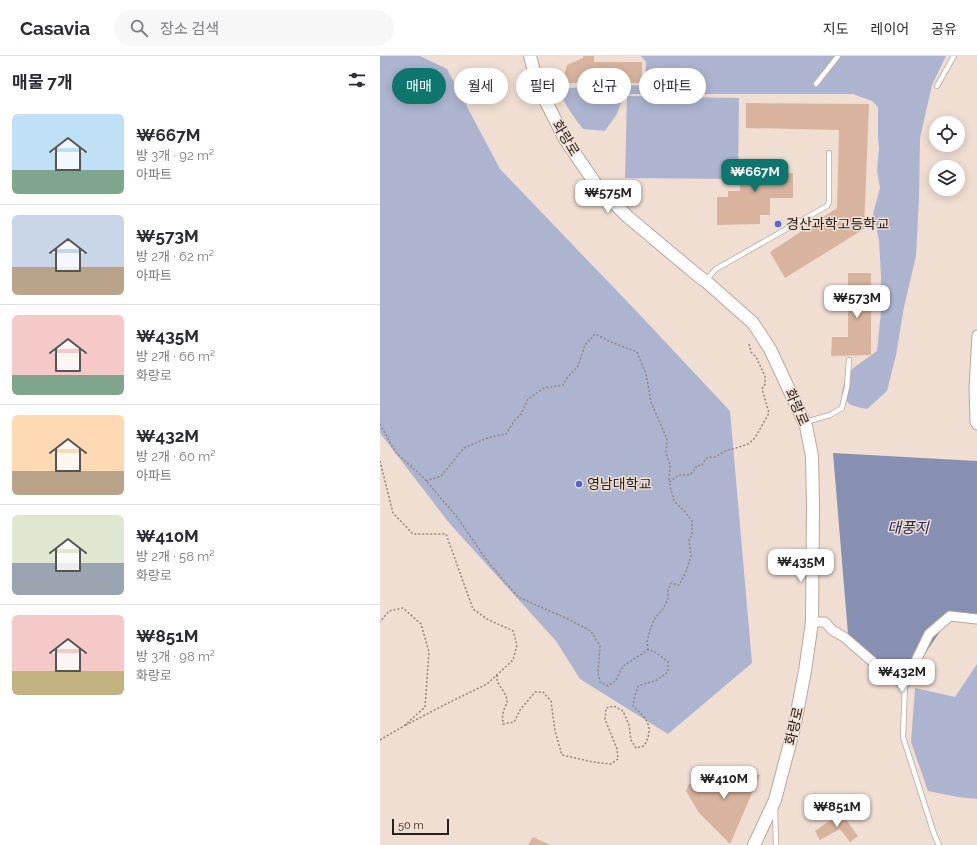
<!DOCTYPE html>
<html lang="ko">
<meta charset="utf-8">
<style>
body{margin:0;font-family:Raleway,"Noto Sans KR",sans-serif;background:#f7f7f7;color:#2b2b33;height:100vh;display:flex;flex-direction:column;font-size:15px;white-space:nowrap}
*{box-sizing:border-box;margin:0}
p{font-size:13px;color:#7c7c81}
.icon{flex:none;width:22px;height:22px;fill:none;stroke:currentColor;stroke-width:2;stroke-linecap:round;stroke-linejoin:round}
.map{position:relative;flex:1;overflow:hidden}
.drawer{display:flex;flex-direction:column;background:#fff;width:380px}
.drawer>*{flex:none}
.banner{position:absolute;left:12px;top:12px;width:380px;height:36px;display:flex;gap:8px}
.tools{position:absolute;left:549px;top:60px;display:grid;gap:8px}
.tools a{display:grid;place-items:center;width:36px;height:36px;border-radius:50%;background:#fff;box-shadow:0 2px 10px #0003;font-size:20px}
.scale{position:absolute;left:12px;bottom:10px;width:57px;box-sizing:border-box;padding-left:4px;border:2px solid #28211d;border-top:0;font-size:11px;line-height:14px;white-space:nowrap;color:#28211d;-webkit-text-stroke:3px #f0ded3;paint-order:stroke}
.price{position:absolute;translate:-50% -34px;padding:0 9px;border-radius:8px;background:#fff;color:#222;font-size:13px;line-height:26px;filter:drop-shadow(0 1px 2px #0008)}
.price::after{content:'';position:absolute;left:50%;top:24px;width:12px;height:9px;margin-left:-6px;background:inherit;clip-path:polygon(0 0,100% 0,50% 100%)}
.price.on{background:#0f766e;color:#fff}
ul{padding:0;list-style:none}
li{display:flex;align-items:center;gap:12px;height:100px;padding:0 12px}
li+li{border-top:1px solid #e1e1e2}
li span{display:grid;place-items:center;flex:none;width:112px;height:80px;border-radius:6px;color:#555}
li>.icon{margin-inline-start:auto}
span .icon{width:48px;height:48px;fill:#fffc;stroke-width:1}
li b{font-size:17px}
h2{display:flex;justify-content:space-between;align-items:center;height:48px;padding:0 12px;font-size:17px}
.tag{padding:0 14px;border-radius:18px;background:#fff;box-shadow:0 2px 10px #0003;font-size:14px;line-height:36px}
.tag.on{background:#0f766e;color:#fff}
header{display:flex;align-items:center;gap:24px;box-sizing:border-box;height:56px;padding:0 20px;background:#fff;border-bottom:1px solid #e1e1e2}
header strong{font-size:19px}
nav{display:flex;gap:22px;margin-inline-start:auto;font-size:14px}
.search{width:280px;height:36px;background:#f7f7f7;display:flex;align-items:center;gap:10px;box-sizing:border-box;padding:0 14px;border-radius:22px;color:#7c7c81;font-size:15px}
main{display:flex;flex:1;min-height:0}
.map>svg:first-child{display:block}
.green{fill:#acb4d0}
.water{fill:#8790b3}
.building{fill:#d8b39d}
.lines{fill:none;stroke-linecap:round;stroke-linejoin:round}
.lane-casing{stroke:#b8a79c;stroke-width:6}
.street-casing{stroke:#b8a79c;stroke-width:11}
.secondary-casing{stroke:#b8a79c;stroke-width:14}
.path{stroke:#92857e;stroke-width:1.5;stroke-dasharray:2 2;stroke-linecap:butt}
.lane{stroke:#fff;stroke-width:4.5}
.street{stroke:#fff;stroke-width:9}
.secondary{stroke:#fff;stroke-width:12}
.poi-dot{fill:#5564da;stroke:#f0ded3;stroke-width:1.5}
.labels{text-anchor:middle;stroke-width:3;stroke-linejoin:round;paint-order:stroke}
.street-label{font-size:14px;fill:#28211d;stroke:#f0ded3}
.poi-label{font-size:14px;fill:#28211d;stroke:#f0ded3;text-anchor:start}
.water-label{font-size:15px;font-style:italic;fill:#212856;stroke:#f0ded3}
</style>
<header>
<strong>Casavia</strong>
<div class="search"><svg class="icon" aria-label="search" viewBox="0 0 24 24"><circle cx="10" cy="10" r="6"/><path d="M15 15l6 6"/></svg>장소 검색</div>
<nav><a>지도</a><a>레이어</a><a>공유</a></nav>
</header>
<main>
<section class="drawer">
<h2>매물 7개<svg class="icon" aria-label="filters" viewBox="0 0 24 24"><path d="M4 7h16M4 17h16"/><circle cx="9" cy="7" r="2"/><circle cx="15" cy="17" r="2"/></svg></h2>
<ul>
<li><span style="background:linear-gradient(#bfe0f5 70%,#7fa58c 0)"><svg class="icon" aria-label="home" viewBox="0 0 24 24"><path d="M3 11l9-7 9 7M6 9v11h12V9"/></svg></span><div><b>₩667M</b><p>방 3개 · 92 m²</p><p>아파트</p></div></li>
<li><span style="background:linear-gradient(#c9d6e8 65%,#b9a48a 0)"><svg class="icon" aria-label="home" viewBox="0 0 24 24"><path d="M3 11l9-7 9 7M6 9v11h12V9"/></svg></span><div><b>₩573M</b><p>방 2개 · 62 m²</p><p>아파트</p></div></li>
<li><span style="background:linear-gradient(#f6c9c9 75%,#7fa58c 0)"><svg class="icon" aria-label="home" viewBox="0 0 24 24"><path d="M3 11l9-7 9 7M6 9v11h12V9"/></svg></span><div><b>₩435M</b><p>방 2개 · 66 m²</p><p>화랑로</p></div></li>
<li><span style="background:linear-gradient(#ffd9b3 70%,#b9a48a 0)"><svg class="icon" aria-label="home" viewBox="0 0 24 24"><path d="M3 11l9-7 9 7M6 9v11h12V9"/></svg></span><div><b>₩432M</b><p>방 2개 · 60 m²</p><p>아파트</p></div></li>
<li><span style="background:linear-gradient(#dfe7d0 60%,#9aa5b1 0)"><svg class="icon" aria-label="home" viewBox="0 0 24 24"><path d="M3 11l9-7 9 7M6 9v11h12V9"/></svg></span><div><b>₩410M</b><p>방 2개 · 58 m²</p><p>화랑로</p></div></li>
<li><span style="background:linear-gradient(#f6c9c9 70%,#c2b280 0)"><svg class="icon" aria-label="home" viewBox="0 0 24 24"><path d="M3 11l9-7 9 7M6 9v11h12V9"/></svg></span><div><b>₩851M</b><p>방 3개 · 98 m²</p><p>화랑로</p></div></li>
</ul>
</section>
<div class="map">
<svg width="597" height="789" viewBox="0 0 597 789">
<rect width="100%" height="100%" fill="#f0ded3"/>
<!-- green -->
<g class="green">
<path d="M0,0h40l27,13 53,100 141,147 89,95 22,252 -84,71 -88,-55 -24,-38 -106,-117 -70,-91z"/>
<path d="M261,0h305l-14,29 -12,53 -1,61 -3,57 -12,51 -8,48 -9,36 -20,18 -10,-2 -8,-3 -7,-12 3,-12 7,-11 25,-18 4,-39v-36l-2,-36 -6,-26 7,-26 -3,-18 2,-21 -1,-11v-31l-6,-6 -19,-7h-222l-4,2 112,2 -1,81 -113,-1 2,-82 -5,3 -5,15 -12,17 -22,-2c-7,-10 -23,-29 -23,-41h9l76,-3 1,-23z"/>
<path d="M597,608v135l-19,-2 -30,-6 -17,-49 4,-54 40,9z"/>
</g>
<!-- water -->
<path class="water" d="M453,397l144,8v158l-27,-2 -45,66 -56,-37z"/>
<!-- building -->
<g class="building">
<path d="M203,0h11v6h48v21h-80l5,-18 16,-7z"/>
<path d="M366,47l123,1 -5,125 -79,49 -15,-26 67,-44 2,-78 -93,-2z"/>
<path d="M360,106l47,1v10h6v25h-23v17h-10v9l-43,1v-28h11v-6h12z"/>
<path d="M468,217h23v82l-40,1 1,-19h16z"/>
<path d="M357,715l23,4 -30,69 -31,-31 -13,-22 3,-7z"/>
<path d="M461,757l17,23 -8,6 -10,-13 -20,11 -5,-9z"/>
<path d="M153,781l17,8h-22z"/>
</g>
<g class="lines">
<defs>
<g id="lane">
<path d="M436,28l22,-28"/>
<path d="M557,30l17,-30"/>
<path d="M325,225l11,-12 111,-63 2,-4v-49"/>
<path d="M425,366l25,-7 12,-7 5,-21 2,-27"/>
<path d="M525,627l-2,54 31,97 5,11"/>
<path d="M395,752l1,37"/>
</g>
<g id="street">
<path d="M597,279l-3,53 1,34 2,3"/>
<path d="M432,566h13l7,8 12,7 29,25 14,14 18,7 24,-49 21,-18 27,3"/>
</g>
<path id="secondary" d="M150,0l8,30 27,53 32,47 31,31 68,57 13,10 44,39 17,26 36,77 6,30 1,49 -1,117 -7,49 -11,57 -19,72 -21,45"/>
</defs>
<!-- lane casing -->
<use href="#lane" class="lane-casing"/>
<!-- street casing -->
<use href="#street" class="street-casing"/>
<!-- secondary casing -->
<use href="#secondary" class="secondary-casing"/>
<!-- path -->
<g class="path">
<path d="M0,368l16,29 26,23 35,41 31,45 30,35 52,23 21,11 9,15 -2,27 2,9 8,4 8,-6 7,-14 25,-16 6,1 14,11v10l-11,8 -19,6 -4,13 -1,7c14,13 22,21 11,40l-8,2 -5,-8 -2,-15 -6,-14 -9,-5 -8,2 -1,11 12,30 1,10 -7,5 -18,-2 -31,-7 -7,-24 -4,-30 -8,-9h-8l-15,18 -6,12 -11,2c0,-3 -1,-7 0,-10 0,-4 3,-8 4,-12 0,-11 -12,-17 -10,-27"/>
<path d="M0,405l13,52 20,21h33l27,75 14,10 26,12 4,14 -4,15 -26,24 -41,20 -42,22 21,-19 4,-55 -8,-28 -18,-16 -14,3 -9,11"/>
<path d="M46,425l15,-5 23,-28 26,-11 16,-3 9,-14 6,-6 7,-15 16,-11 19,-3 4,-7 11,-12 7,-21 10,-11 16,8 26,10 9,22 5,28 16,37 -1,14 4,12 -1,17"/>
<path d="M268,594l-1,-9 3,-11 5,-12 8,-9 5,-10v-9l3,-7 8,2 7,-13 5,-16 -2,-16 3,-5v-14l-7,-9 -11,-11 -5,-19 10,-7h11l6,-7v-2l6,-1 4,-7 9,-1 12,-7 6,-1 15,-5 7,-6 14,-25 -7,-24 3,-5v-8l-9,-19 -5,-5 -2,-8"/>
<path d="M0,684l24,-14"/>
</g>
<!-- lane -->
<use href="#lane" class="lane"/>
<!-- street -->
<use href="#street" class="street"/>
<!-- secondary -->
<use href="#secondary" class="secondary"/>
</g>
<!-- markers -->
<g class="poi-dot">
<circle cx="398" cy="168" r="4"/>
<circle cx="199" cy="428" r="4"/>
</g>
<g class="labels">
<!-- street labels -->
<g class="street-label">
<text transform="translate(186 82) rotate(59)" y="5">화랑로</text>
<text transform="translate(417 351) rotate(67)" y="5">화랑로</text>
<text transform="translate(414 670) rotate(-77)" y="5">화랑로</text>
</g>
<!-- poi labels -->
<g class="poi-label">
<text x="406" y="173">경산과학고등학교</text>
<text x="207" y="433">영남대학교</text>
</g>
<!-- water labels -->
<g class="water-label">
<text x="528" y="477">대풍지</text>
</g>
</g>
</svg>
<div class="tools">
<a><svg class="icon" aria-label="locate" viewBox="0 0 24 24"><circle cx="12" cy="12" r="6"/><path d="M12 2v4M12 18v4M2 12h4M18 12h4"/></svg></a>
<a><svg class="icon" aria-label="layers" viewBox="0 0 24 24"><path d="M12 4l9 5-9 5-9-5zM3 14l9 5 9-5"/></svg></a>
</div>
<div class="scale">50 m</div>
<b class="price on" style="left:375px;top:137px">₩667M</b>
<b class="price" style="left:228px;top:158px">₩575M</b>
<b class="price" style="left:477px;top:263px">₩573M</b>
<b class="price" style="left:421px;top:527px">₩435M</b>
<b class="price" style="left:522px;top:637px">₩432M</b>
<b class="price" style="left:344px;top:744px">₩410M</b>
<b class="price" style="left:457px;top:772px">₩851M</b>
<div class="banner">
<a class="tag on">매매</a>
<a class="tag">월세</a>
<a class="tag">필터</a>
<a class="tag">신규</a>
<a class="tag">아파트</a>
</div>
</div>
</main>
